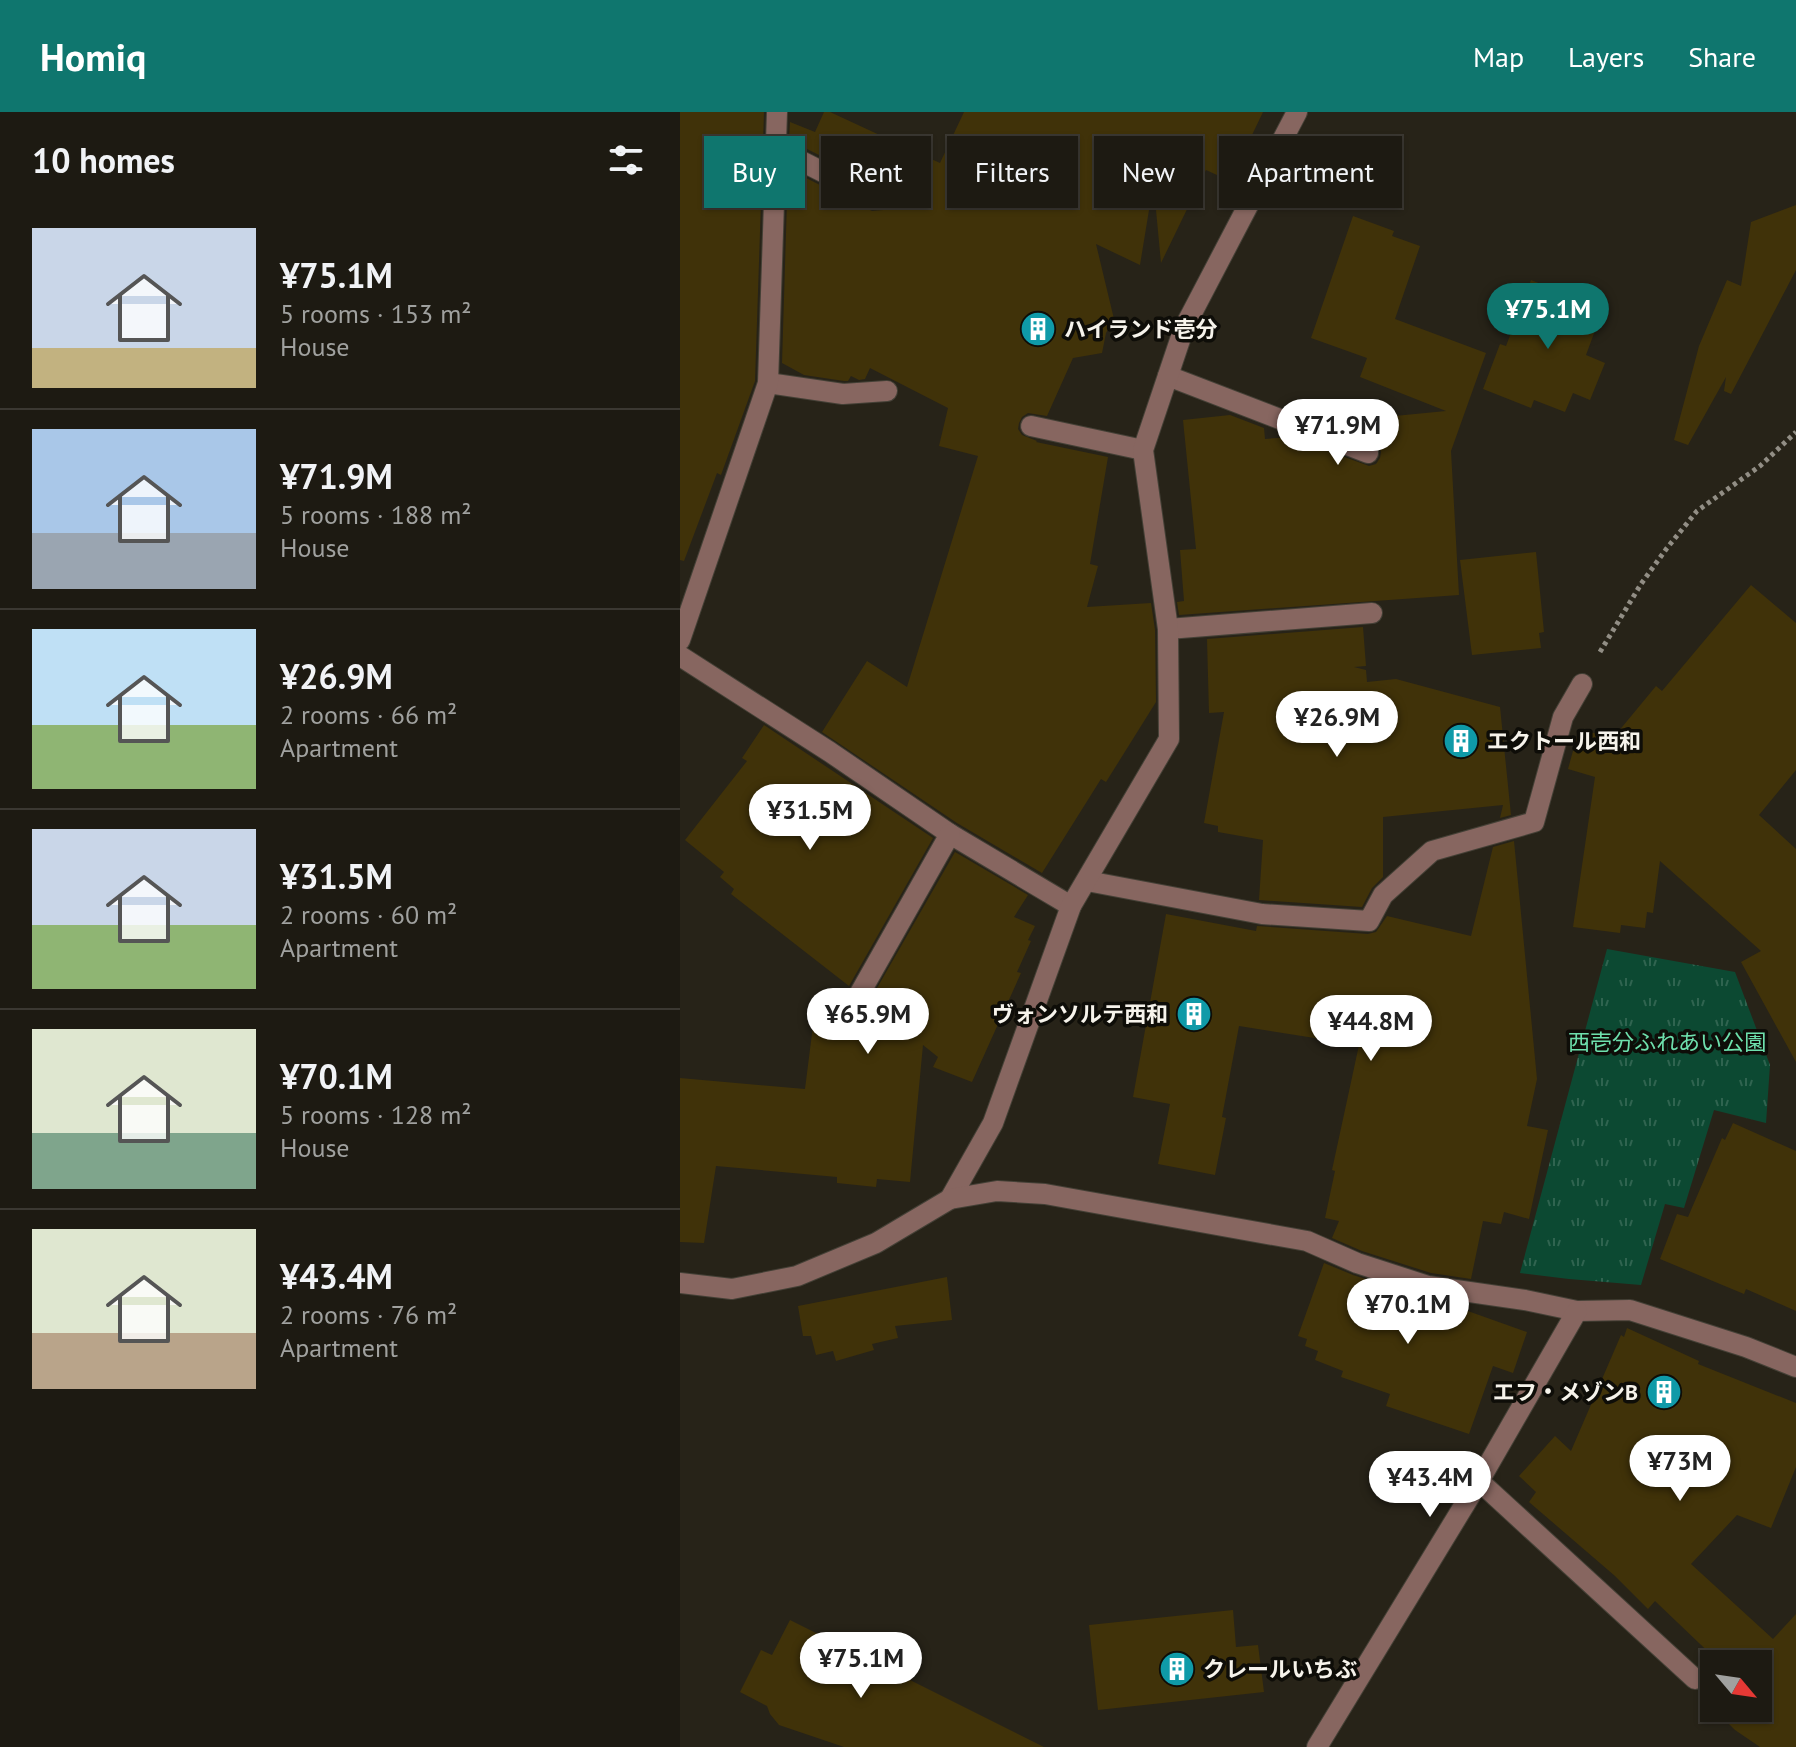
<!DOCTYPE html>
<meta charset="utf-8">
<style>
body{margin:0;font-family:"PT Sans","Noto Sans JP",sans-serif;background:#25231b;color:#f1f3f6;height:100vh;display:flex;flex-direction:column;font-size:30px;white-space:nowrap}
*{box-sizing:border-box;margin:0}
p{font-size:26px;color:#a0a19f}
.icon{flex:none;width:44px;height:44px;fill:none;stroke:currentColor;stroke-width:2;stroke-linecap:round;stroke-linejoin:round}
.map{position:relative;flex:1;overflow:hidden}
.details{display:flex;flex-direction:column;background:#1d1a12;width:680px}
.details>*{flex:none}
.top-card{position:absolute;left:24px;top:24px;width:760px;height:72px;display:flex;gap:16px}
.needle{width:52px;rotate:119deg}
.tools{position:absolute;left:1020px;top:1538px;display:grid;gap:16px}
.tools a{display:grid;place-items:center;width:72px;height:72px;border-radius:0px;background:#1d1a12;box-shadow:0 2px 6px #0004,0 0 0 2px #3b3832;font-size:40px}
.price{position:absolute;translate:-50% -68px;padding:0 18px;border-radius:28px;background:#fff;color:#222;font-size:26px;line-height:52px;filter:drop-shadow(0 2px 4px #0008)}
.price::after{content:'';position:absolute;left:50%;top:48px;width:24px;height:18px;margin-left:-12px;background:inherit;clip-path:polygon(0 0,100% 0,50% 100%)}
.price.on{background:#0f766e;color:#fff}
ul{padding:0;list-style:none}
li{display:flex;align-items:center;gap:24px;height:200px;padding:0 32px}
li+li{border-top:2px solid #3b3832}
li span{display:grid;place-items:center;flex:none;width:224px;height:160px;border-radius:0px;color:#555}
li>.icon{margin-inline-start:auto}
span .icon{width:96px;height:96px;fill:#fffc;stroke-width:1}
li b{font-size:34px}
h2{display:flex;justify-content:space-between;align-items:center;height:96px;padding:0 32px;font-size:34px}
.pill{padding:0 28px;border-radius:0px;background:#1d1a12;box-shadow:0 2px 6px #0004,0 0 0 2px #3b3832;font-size:28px;line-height:72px}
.pill.on{background:#0f766e;color:#fff}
header{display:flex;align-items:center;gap:48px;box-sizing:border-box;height:112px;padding:0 40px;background:#0f766e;color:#fff}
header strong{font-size:38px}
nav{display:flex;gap:44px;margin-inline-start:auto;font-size:28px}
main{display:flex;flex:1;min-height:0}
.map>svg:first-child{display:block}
.grass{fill:url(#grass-tufts)}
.building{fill:#403209}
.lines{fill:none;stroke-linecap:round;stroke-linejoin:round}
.minor-casing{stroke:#444036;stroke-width:22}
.path{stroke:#928e85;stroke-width:5;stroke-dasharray:4 4;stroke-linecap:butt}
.minor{stroke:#876660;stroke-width:20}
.labels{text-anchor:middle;stroke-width:7;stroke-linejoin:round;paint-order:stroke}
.poi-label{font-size:22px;font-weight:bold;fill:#f6f3eb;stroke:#0e0d08;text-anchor:start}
.park-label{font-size:22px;fill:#6ee0ad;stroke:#0e0d08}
</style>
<header>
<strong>Homiq</strong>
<nav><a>Map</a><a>Layers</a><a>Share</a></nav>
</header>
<main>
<section class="details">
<h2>10 homes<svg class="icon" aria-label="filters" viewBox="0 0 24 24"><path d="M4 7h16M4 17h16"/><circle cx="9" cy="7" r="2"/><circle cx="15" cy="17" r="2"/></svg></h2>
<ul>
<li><span style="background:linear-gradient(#c9d6e8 75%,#c2b280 0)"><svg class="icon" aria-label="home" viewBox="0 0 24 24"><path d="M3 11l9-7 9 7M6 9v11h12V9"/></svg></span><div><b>¥75.1M</b><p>5 rooms · 153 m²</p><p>House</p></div></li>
<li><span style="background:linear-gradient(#a9c7e8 65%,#9aa5b1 0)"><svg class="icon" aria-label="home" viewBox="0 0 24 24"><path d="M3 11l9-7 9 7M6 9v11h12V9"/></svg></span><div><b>¥71.9M</b><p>5 rooms · 188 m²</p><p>House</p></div></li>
<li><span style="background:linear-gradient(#bfe0f5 60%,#8fb573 0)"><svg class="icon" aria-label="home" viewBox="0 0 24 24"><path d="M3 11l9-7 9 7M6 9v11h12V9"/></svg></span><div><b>¥26.9M</b><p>2 rooms · 66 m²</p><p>Apartment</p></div></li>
<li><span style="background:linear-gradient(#c9d6e8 60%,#8fb573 0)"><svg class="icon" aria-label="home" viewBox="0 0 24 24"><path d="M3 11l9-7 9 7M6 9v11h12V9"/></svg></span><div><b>¥31.5M</b><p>2 rooms · 60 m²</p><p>Apartment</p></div></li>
<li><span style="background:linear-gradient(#dfe7d0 65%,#7fa58c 0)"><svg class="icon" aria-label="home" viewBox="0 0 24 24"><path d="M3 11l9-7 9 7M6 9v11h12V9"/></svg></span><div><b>¥70.1M</b><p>5 rooms · 128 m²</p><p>House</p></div></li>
<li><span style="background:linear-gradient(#dfe7d0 65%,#b9a48a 0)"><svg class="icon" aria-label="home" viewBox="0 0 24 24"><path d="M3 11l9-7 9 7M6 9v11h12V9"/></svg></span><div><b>¥43.4M</b><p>2 rooms · 76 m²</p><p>Apartment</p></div></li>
</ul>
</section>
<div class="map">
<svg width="1116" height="1635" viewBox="0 0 1116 1635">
<defs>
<pattern id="grass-tufts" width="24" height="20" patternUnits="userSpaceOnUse" patternTransform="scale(2)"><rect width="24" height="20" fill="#0c4932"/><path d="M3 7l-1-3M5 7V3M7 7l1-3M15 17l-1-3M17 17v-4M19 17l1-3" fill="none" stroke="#306450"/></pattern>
</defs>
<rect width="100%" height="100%" fill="#272318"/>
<!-- grass -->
<path class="grass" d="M927,837l128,23 35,93 -4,58 -52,-13 -30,98 -19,-4 -24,81 -72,-6 -49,-6z"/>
<!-- building -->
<g class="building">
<path d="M0,0h84l-9,269 -34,94 -4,-2 -33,88 -4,-1z"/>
<path d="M144,0h6l110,51 24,-51h299l-33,69 -24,-11 -45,93 -5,-53h-7l-9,55 -44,-21 18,75 -8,14 -4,20 -29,5 -26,58 -19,-3 -6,4 -3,6 -1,6 4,6 15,6 -1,1 72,15 -18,107 8,2 -11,41 64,-4 4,27 1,72 -50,80 -5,-3 -59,94 -85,-50 -135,-91 45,-71 40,26 71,-231 -39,-10 9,-38 -78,-40 -5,11 -6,1 -8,-4 -3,5h-4l-40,-6 -22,-12 6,-194 84,42 11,-1 5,-5 2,-6 -2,-6 -5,-6 -94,-47 1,-18 25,10z"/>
<path d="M1116,93v65l-65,124 -7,-3 2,-14 -38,68 -14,-5 25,-94 28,-66 14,6 10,-64z"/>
<path d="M673,104l41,15 -2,5 28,10 -25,73 91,34 -35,98 8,144 -280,20 -2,-13 7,-1 -4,-51 16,-1 -13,-129 47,-5 34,13 1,11 25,-2 79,29 7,-2 4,-6 1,-6 -2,-6 -6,-5 -33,-13 3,-7 103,-10 -86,-34 7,-19 -56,-20z"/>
<path d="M851,168l72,29 -17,46 19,8 -15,37 -17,-7 -8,19 -31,-12 -3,8 -48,-19 17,-45 6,2z"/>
<path d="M856,440l8,80 -5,1 2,15 -69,7 -12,-95z"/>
<path d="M1071,473l45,38v147l-37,45 37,34v213l-55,-100 20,-11 -101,-90 -7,52 -6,-1 -2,16 -24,-3 -1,8 -47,-6 22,-150 -27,-8 11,-40 34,9 43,-52 6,5z"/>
<path d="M683,515l3,39 -12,1 12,3 1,12 29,-3 104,28 11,108 -11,3 3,-13 -120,12v60l-11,11 -10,19 -103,-7 4,-60 -45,-8v-6l-14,-3 20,-111 -15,1 -2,-74z"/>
<path d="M84,613l169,113 -84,148 -118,-92 3,-5 -14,-12 4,-5 -39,-32 62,-79 -5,-3z"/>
<path d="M834,729l23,238 -10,47 21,4 -19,89 -25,-7 -3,12 -18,-3 -12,58 -40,-6 -69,-22 -30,-13 7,-17 -14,-3 10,-47 -3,-1 27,-125 -120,-19 -17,91 4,1 -11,57 -57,-11 12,-60 -37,-7 33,-183 90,17 1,-5 111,8 8,-2 11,-16 84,20 22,-89z"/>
<path d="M275,740l73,43 -14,22 21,9 -7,14 3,1 -14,31 4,1 -49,109 -39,-15 5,-10 -15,-12 -13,137 -33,-3 -1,8 -39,-4v-6l-121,-11 -12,77 -24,-1v-164l125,11 11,-87 94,32 -41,-32z"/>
<path d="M1053,1011l63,28v160l-50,-22 -2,5 -84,-35 17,-45 11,3 34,-79 3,2z"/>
<path d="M644,1151l29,12 71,23 42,7 -1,5 62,22 -14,41 -20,-7 -24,68 -83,-28 4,-12 -49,-17 2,-6 -28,-11 3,-9 -13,-5 2,-7 -9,-3z"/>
<path d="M267,1165l5,43 -57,6 3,12 -26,6 2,6 -38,11 -3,-10 -17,4 -5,-19h-8l-5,-30z"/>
<path d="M947,1216l72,33 -1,3 98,39v64l-25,61 -34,-13 -46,49 82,75 23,-25v133h-36l-25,-17 -23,-23 2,-2v3h44v-44h-37l-66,-63 -7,8 -33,-33 -86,-74 7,-10 -17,-16 36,-40 16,15 50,-116 3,2z"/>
<path d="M553,1498l3,37 22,-2 6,47 -166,18 -9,-85z"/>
<path d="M110,1508l254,127h-200l-65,-22 -9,-11 -3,-8 -27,-14 21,-42 11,5z"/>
</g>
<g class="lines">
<defs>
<g id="minor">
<path d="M97,37l100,50"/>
<path d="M488,264l200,77"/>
<path d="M88,271l75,11 44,-3"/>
<path d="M351,314l112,24"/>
<path d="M488,517l204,-16"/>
<path d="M0,528l88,-257 9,-271"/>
<path d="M0,544l150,96 120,82 121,72"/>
<path d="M407,769l175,33 107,7 14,-26 49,-44 102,-29 29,-105 19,-33"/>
<path d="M180,881l90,-159"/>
<path d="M270,1087l43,-76 78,-217 98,-167 -1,-110 -25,-179 41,-122 113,-216"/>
<path d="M0,1171l52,6 65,-13 79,-33 74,-44 47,-8 48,3 262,47 50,22 71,23 97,14 52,11 53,-1 116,37 50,20"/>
<path d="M799,1369l216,198"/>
<path d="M637,1635l162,-266 98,-170"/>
</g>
</defs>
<!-- minor casing -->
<use href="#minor" class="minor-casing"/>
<!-- path -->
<path class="path" d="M920,540l41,-68 26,-36 30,-37 63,-45 36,-34"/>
<!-- minor -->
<use href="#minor" class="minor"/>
</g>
<!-- icons -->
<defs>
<symbol id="building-disc" viewBox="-11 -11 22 22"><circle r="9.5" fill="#0f9aa8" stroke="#0e0d08"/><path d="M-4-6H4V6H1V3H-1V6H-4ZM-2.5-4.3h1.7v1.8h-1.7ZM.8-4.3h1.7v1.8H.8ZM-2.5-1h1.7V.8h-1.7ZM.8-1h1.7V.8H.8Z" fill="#fff"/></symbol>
</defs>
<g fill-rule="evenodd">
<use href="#building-disc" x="338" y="197" width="40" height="40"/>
<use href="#building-disc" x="761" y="609" width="40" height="40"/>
<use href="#building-disc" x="494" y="882" width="40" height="40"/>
<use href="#building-disc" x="964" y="1260" width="40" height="40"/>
<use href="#building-disc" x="477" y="1537" width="40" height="40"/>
</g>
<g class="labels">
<!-- poi labels -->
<g class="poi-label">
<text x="384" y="225">ハイランド壱分</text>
<text x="807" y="637">エクトール西和</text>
<text x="488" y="910" text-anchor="end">ヴォンソルテ西和</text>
<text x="958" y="1288" text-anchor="end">エフ・メゾンB</text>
<text x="523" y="1565">クレールいちぶ</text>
</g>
<!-- park labels -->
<g class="park-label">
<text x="987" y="938">西壱分ふれあい公園</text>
</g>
</g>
</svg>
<div class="tools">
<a><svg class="needle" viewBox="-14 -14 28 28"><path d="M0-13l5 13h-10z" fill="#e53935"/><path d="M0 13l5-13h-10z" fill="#a0a19f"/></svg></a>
</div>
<b class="price on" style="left:868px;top:239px">¥75.1M</b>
<b class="price" style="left:658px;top:355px">¥71.9M</b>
<b class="price" style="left:657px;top:647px">¥26.9M</b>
<b class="price" style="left:130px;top:740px">¥31.5M</b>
<b class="price" style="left:188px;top:944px">¥65.9M</b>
<b class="price" style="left:691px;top:951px">¥44.8M</b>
<b class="price" style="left:728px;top:1234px">¥70.1M</b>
<b class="price" style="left:1000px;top:1391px">¥73M</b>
<b class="price" style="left:750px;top:1407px">¥43.4M</b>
<b class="price" style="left:181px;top:1588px">¥75.1M</b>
<div class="top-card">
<a class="pill on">Buy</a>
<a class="pill">Rent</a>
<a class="pill">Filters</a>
<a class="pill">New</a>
<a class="pill">Apartment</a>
</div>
</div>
</main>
